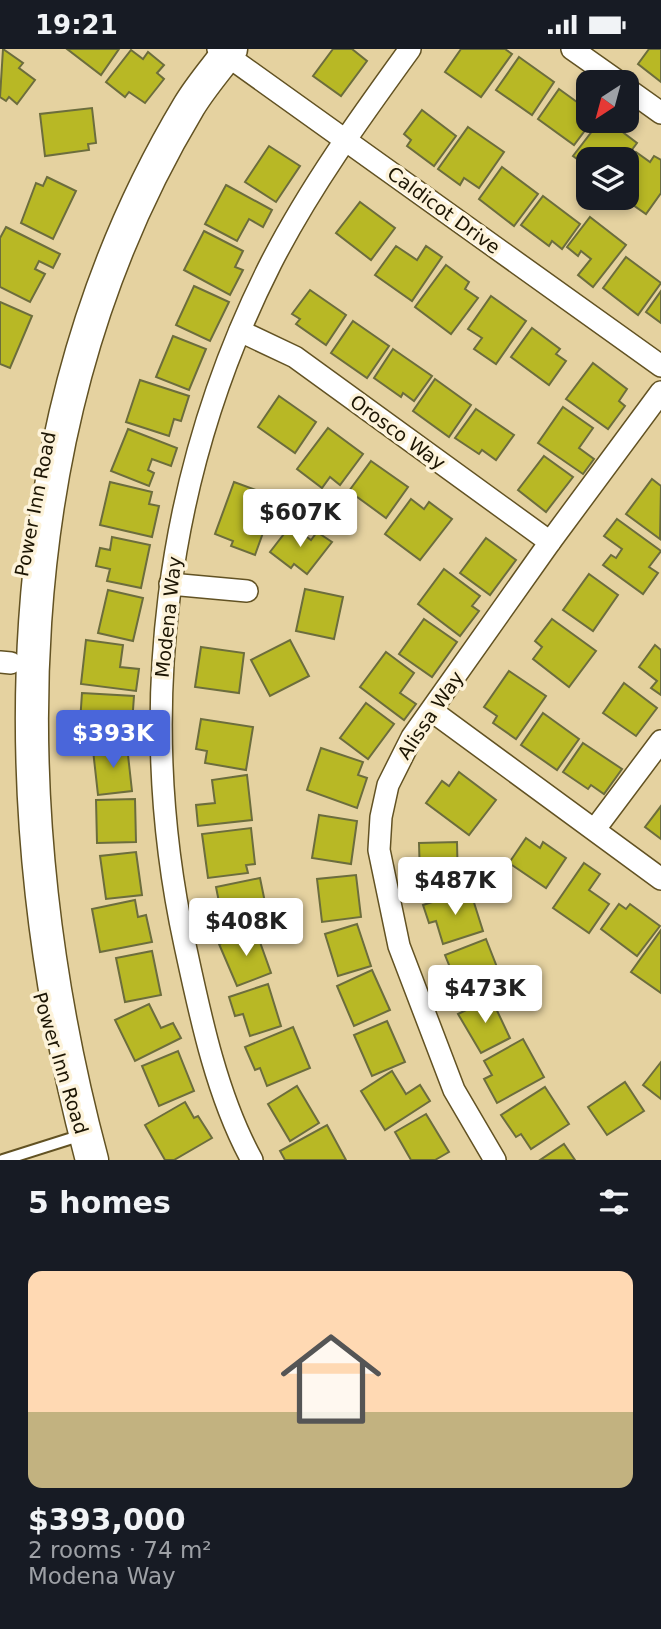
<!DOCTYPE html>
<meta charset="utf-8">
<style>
body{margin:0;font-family:"DejaVu Sans",sans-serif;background:#20242c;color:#f1f3f6;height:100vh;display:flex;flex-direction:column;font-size:26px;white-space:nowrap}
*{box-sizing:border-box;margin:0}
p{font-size:23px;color:#9ea1a6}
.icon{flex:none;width:38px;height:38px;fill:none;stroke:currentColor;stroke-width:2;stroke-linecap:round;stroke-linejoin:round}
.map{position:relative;height:1111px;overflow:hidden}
.panel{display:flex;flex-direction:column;background:#171b24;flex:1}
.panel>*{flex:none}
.needle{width:46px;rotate:216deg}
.fabs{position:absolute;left:576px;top:21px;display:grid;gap:14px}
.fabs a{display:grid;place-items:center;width:63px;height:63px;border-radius:14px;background:#171b24;box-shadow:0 4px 10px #0003;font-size:35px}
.price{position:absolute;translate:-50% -60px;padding:0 16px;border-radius:7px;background:#fff;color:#222;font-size:23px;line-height:46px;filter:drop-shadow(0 2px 4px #0008)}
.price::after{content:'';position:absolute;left:50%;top:42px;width:21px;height:16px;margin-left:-10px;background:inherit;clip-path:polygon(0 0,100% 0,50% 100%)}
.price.active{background:#4a66da;color:#fff}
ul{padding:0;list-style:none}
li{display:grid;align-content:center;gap:14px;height:371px;padding:0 28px}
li+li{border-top:2px solid #363941}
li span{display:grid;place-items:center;height:217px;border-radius:14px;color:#555}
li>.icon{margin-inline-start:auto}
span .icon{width:126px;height:126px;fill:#fffc;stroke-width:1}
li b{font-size:30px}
h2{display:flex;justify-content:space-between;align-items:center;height:84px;padding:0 28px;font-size:30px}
.status{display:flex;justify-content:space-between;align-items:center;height:49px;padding:0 35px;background:#171b24;direction:ltr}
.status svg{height:19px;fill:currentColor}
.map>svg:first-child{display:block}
.building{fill:#b8b825;stroke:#6c6d3d;stroke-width:2}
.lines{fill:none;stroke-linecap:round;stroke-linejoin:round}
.service-casing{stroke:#625223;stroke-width:14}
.minor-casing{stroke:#625223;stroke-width:24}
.secondary-casing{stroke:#625223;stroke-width:35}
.service{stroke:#fff;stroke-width:10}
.minor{stroke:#fff;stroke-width:21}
.secondary{stroke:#fff;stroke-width:32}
.labels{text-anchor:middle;stroke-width:7;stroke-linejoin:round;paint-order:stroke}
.street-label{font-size:19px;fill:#1c1503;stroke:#fdf3da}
</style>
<div class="status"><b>19:21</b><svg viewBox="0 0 49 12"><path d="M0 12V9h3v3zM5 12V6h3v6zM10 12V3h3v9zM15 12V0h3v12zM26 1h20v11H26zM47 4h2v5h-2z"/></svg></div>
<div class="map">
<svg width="661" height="1111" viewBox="0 0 661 1111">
<rect width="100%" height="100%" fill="#e5d2a0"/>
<!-- building -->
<g class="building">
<path d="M3,0l20,14 -4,5 16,12 -18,24 -8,-7 -3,4 -6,-4z"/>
<path d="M67,0h52l-18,26z"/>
<path d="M333,0h19l15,12 -26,35 -28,-20z"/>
<path d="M461,0h44l7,5 -31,43 -36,-25z"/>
<path d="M649,0h12v33l-23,-18z"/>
<path d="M131,1l12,9 5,-7 16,13 -7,8 7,6 -19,24 -16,-11 -4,5 -19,-15z"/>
<path d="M519,8l35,25 -22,33 -36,-25z"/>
<path d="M559,40l29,21v11h4l-18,24 -36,-26z"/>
<path d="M92,59l4,35 -8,1 1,6 -44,6 -5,-42z"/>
<path d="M422,61l34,26 -22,30 -27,-20 4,-6 -7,-6z"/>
<path d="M600,72h8l29,22 -12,16h-37v8l-15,-11z"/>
<path d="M468,78l36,25 -25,36 -15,-10 -4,7 -22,-16z"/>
<path d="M269,97l31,20 -24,36 -31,-20z"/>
<path d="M636,103l14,10 4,-6 7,4v33l-15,21 -23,-16h3v-33z"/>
<path d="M502,118l36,27 -24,32 -35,-27z"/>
<path d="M47,128l29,14 -23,48 -32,-16 15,-40 7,3z"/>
<path d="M226,136l46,25 -9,17 -14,-8 -12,22 -32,-17z"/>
<path d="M543,147l37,28 -18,25 -10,-8 -3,5 -28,-21z"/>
<path d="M360,153l35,26 -24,32 -35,-27z"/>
<path d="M590,168l36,28 -33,42 -15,-12 13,-16 -10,-8 -3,5 -11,-9z"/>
<path d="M6,178l54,27 -7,14 -14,-7 -4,8 10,5 -15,28 -30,-15v-49z"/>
<path d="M204,182l39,20 -8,16 8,3 -13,25 -46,-25z"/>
<path d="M396,197l21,14 9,-14 16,11 -30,44 -37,-26z"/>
<path d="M626,208l35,26 -23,32 -35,-27z"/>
<path d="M446,216l23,17 -4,7 13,9 -27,36 -36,-27z"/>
<path d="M194,237l35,16 -19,39 -34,-16z"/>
<path d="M310,241l36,25 -20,30 -30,-21 4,-5 -8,-5z"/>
<path d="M661,242v32l-15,-11z"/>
<path d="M491,247l35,25 -30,43 -22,-15 8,-11 -14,-9z"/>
<path d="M0,253l32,14 -22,52 -10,-4z"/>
<path d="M353,272l36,25 -22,32 -36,-25z"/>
<path d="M532,279l28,21 -4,5 10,7 -17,24 -38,-28z"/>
<path d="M173,287l33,13 -17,41 -33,-13z"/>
<path d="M393,300l39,27 -18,25 -11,-8 -2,4 -27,-19z"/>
<path d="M593,314l34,26 -8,12 6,5 -17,23 -42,-30z"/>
<path d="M435,330l36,26 -22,32 -36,-26z"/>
<path d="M140,331l49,16 -8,25 -7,-2 -5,17 -43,-14z"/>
<path d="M279,347l37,26 -21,31 -37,-26z"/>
<path d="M563,358l30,21 -14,20 15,11 -11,15 -45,-31z"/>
<path d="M476,360l38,26 -18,25 -14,-10 -3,4 -24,-16z"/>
<path d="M328,379l35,26 -23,31 -10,-8 -8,11 -25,-19z"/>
<path d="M128,380l49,19 -6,18 -19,-7 -4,11 6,3 -5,13 -38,-15z"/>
<path d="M544,407l29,21 -27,35 -28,-22z"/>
<path d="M371,412l37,26 -22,31 -37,-27z"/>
<path d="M652,430l9,7 -1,53 -34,-25z"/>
<path d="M110,433l42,10 -3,12 10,2 -7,31 -52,-12z"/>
<path d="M234,433l22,8 -3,7 20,8 -18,50 -24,-9 2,-5 -18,-7z"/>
<path d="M411,450l13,10 5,-7 23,17 -32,41 -35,-26z"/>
<path d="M617,470l44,32 -12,16 9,6 -15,21 -40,-29 8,-10 5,3 6,-9 -18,-13z"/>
<path d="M291,476l20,15 6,-8 15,10 -25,32 -13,-10 -3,4 -21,-16z"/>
<path d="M112,488l38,8 -9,43 -34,-7 3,-12 -14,-3 4,-18 10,2z"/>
<path d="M486,489l30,22 -26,35 -30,-22z"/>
<path d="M444,520l36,27 -8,10 7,5 -19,25 -42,-32z"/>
<path d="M589,525l29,21 -25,36 -30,-21z"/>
<path d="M305,540l38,8 -9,42 -38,-8z"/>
<path d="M108,541l35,8 -10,43 -35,-8z"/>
<path d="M424,570l33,23 -25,35 -33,-23z"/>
<path d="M552,570l44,32 -27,36 -36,-28 9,-12 -7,-6z"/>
<path d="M86,591l37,5 -3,22 19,2 -3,22 -55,-7z"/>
<path d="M290,591l19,36 -39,20 -19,-36z"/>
<path d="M655,596l6,5v45l-10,-7 6,-7 -18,-14z"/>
<path d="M201,598l43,6 -5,40 -44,-6z"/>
<path d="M386,603l28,21 -14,20 16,11 -12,16 -44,-33z"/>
<path d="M509,622l37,25 -30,43 -23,-16 4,-7 -13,-9z"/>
<path d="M624,634l33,25 -21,28 -33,-23z"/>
<path d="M82,644l52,3 -2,28h-7l-1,16 -45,-3z"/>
<path d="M366,654l28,21 -26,35 -28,-21z"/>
<path d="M543,664l36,26 -22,31 -36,-25z"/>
<path d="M201,670l52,8 -7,43 -41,-7 2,-12 -11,-2z"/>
<path d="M583,694l39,26 -18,25 -13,-9 -3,4 -25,-17z"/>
<path d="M127,697l5,45 -34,4 -5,-45z"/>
<path d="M321,699l42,14 -5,13 9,3 -10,30 -50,-18z"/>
<path d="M459,723l37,28 -27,35 -43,-32 16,-22 7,5z"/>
<path d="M247,726l5,45 -54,6 -2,-21 19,-2 -3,-23z"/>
<path d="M135,750l1,43 -39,1 -1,-43z"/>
<path d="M661,757v33l-16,-12z"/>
<path d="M319,766l38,6 -6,43 -39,-6z"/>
<path d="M251,779l4,36 -9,1 2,8 -40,5 -6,-44z"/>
<path d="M526,789l14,10 3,-6 23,16 -20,30 -37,-25z"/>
<path d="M457,793l1,45 -32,1v-10h-6l-1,-35z"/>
<path d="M136,803l6,43 -36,4 -6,-43z"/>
<path d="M584,814l16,11 -11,16 20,14 -20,29 -36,-25z"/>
<path d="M356,826l5,42 -39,5 -5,-43z"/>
<path d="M260,829l9,44 -53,10 -5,-28 8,-2 -3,-15z"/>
<path d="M470,841l13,41 -40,13 -7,-23 -7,2 -6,-18z"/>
<path d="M135,851l3,17 8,-2 6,27 -52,10 -8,-43z"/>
<path d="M619,855l7,5 4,-5 30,22 -23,30 -36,-27z"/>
<path d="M357,875l14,42 -33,10 -13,-42z"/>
<path d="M661,881v63l-30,-21z"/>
<path d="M256,882l15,42 -34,13 -18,-42z"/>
<path d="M486,890l16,41 -48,19 -11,-26 8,-3 -6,-15z"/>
<path d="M152,902l9,44 -36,7 -9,-44z"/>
<path d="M372,921l18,40 -36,16 -17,-40z"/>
<path d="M268,935l13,42 -31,10 -7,-22 -8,2 -6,-19z"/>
<path d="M491,949l19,40 -29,15 -23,-39z"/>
<path d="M149,955l12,24 12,-5 8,15 -46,23 -20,-41z"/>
<path d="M387,972l18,41 -33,14 -18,-41z"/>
<path d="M293,978l17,41 -43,18 -7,-18 -5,2 -10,-23z"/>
<path d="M523,990l21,38 -47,26 -13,-24 8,-4 -8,-14z"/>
<path d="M178,1002l16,40 -35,15 -17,-40z"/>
<path d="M661,1013v37l-18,-14z"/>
<path d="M392,1022l14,23 14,-9 10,16 -45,29 -24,-39z"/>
<path d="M625,1033l19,29 -37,24 -19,-28z"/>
<path d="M297,1037l22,37 -29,18 -22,-37z"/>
<path d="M545,1038l24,37 -38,25 -10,-15 -5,3 -15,-22z"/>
<path d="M185,1053l9,16 4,-2 14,22 -38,22h-9l-20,-35z"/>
<path d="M426,1065l23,38 -14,8h-24l-16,-28z"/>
<path d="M327,1076l19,35h-61l-5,-9z"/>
<path d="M564,1095l11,16h-35z"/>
</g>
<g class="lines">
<defs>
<path id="service" d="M3,1111l79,-25"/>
<g id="minor">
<path d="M218,0l443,317"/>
<path d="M572,0l47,33"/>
<path d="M626,39l35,25"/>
<path d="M240,282l55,26 255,185"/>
<path d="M170,535l77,7"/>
<path d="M0,613l11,1"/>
<path d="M432,662l229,168"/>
<path d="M595,780l66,-88"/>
<path d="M252,1111c-35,-63 -52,-145 -67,-215 -50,-230 -21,-471 86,-682 39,-76 89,-145 139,-214"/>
<path d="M495,1111l-41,-70 -55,-144 -20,-96 2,-33 7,-32 24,-48 138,-195 111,-150"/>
</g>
<path id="secondary" d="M92,1111c-92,-344 -92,-740 97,-1054 12,-20 28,-38 42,-57"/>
</defs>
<!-- service casing -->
<use href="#service" class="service-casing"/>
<!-- minor casing -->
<use href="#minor" class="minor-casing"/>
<!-- secondary casing -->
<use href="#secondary" class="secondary-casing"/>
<!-- service -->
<use href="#service" class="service"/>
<!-- minor -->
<use href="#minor" class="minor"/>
<!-- secondary -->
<use href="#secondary" class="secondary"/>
</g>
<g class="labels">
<!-- street labels -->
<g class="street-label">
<text transform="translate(444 161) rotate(36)" y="7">Caldicot Drive</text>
<text transform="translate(398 383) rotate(36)" y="7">Orosco Way</text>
<text transform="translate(35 455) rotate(-79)" y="7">Power Inn Road</text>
<text transform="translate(168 568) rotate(-84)" y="7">Modena Way</text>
<text transform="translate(430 666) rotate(-56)" y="7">Alissa Way</text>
<text transform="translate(61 1014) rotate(73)" y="7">Power Inn Road</text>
</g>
</g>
</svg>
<div class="fabs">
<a><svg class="needle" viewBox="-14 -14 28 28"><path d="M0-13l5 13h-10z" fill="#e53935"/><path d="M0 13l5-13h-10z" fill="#9ea1a6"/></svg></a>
<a><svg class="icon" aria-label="layers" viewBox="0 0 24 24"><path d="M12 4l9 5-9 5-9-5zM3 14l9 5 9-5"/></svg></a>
</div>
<b class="price" style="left:300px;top:500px">$607K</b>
<b class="price active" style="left:113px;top:721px">$393K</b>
<b class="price" style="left:455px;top:868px">$487K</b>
<b class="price" style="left:246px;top:909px">$408K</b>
<b class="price" style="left:485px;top:976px">$473K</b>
</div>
<section class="panel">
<h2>5 homes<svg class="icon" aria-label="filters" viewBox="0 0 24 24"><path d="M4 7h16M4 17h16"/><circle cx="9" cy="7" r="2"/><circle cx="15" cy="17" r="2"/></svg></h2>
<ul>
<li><span style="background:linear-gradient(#ffd9b3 65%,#c2b280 0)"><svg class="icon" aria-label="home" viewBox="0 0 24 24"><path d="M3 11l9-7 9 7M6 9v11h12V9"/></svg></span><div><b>$393,000</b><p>2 rooms · 74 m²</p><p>Modena Way</p></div></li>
</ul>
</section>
